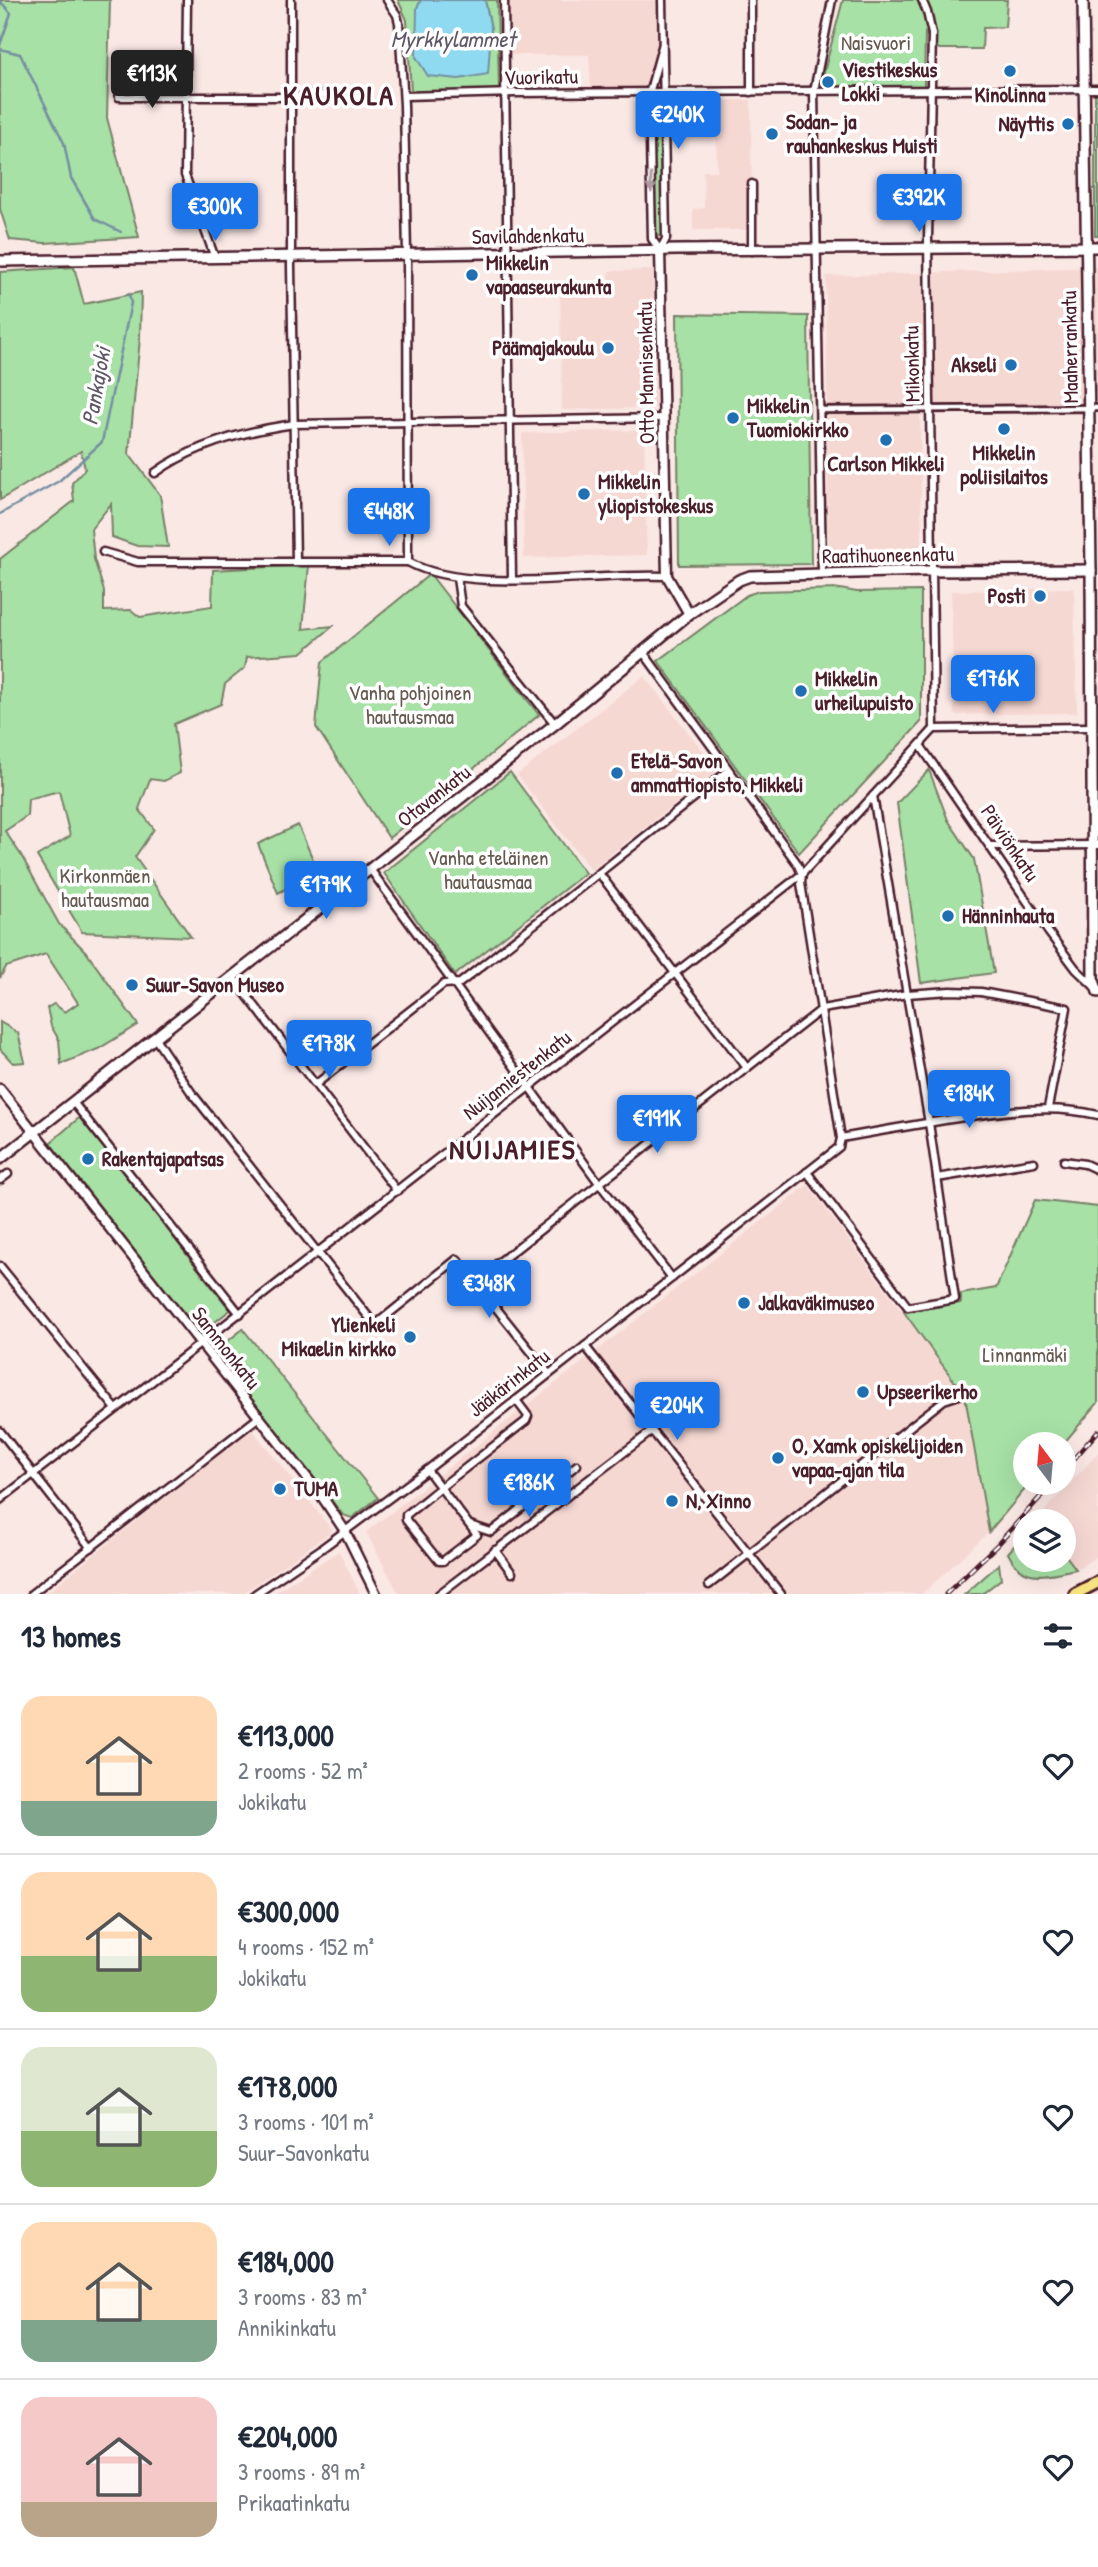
<!DOCTYPE html>
<meta charset="utf-8">
<style>
body{margin:0;font-family:"Patrick Hand",sans-serif;background:#f6f6f7;color:#1f2937;height:100vh;display:flex;flex-direction:column;font-size:26px;white-space:nowrap}
*{box-sizing:border-box;margin:0}
p{font-size:23px;color:#747a83}
.icon{flex:none;width:38px;height:38px;fill:none;stroke:currentColor;stroke-width:2;stroke-linecap:round;stroke-linejoin:round}
.map{position:relative;height:1594px;overflow:hidden}
.sheet{display:flex;flex-direction:column;background:#fff;flex:1}
.sheet>*{flex:none}
.needle{width:46px;rotate:344deg}
.tools{position:absolute;left:1013px;top:1432px;display:grid;gap:14px}
.tools a{display:grid;place-items:center;width:63px;height:63px;border-radius:50%;background:#fff;box-shadow:0 7px 28px #0002;font-size:35px}
.price{position:absolute;translate:-50% -60px;padding:0 16px;border-radius:7px;background:#1a73e8;color:#fff;font-size:23px;line-height:46px;filter:drop-shadow(0 2px 4px #0008)}
.price::after{content:'';position:absolute;left:50%;top:42px;width:21px;height:16px;margin-left:-10px;background:inherit;clip-path:polygon(0 0,100% 0,50% 100%)}
.price.on{background:#222;color:#fff}
ul{padding:0;list-style:none}
li{display:flex;align-items:center;gap:21px;height:175px;padding:0 21px}
li+li{border-top:2px solid #e0e1e3}
li span{display:grid;place-items:center;flex:none;width:196px;height:140px;border-radius:21px;color:#555}
li>.icon{margin-inline-start:auto}
span .icon{width:84px;height:84px;fill:#fffc;stroke-width:1}
li b{font-size:30px}
h2{display:flex;justify-content:space-between;align-items:center;height:84px;padding:0 21px;font-size:30px}
.map>svg:first-child{display:block}
.built{fill:#f6d8d3}
.green{fill:#a7e1a6;stroke:#788068;stroke-width:2}
.water{fill:#90daf1;stroke:#748fa2;stroke-width:2}
.lines{fill:none;stroke-linecap:round;stroke-linejoin:round}
.stream{stroke:#748fa2;stroke-width:2.5}
.pedestrian-casing{stroke:#4a1f2b;stroke-width:10}
.minor-casing{stroke:#4a1f2b;stroke-width:11}
.tertiary-casing{stroke:#4a1f2b;stroke-width:13}
.secondary-casing{stroke:#4a1f2b;stroke-width:14}
.trunk-casing{stroke:#4a1f2b;stroke-width:16}
.pedestrian{stroke:#fff;stroke-width:4.5}
.minor{stroke:#fff;stroke-width:6}
.tertiary{stroke:#fff;stroke-width:8}
.secondary{stroke:#fff;stroke-width:9}
.trunk{stroke:#f7e281;stroke-width:10}
.rail-casing{stroke:#4a1f2b;stroke-width:5}
.rail{stroke:#fff;stroke-width:2.5;stroke-dasharray:8;stroke-linecap:butt}
.oneway{fill:#ae9aa0}
.poi-dot{fill:#1f6fb2;stroke:#fff;stroke-width:2.5}
.labels{text-anchor:middle;stroke-width:7;stroke-linejoin:round;paint-order:stroke}
.park-label{font-size:21px;fill:#665950;stroke:#fff}
.poi-label{font-size:21px;font-weight:bold;fill:#4a1f2b;stroke:#fff;text-anchor:start}
.street-label{font-size:21px;fill:#4a1f2b;stroke:#fff}
.water-label{font-size:23px;font-style:italic;fill:#5f5766;stroke:#fff}
.district-label{font-size:28px;font-weight:bold;letter-spacing:2px;fill:#4a1f2b;stroke:#fff}
</style>
<div class="map">
<svg width="1098" height="1594" viewBox="0 0 1098 1594">
<rect width="100%" height="100%" fill="#fae8e5"/>
<filter id="ink" filterUnits="userSpaceOnUse"><feTurbulence type="fractalNoise" baseFrequency=".0143" numOctaves="2"/><feDisplacementMap in="SourceGraphic" scale="14" xChannelSelector="R" yChannelSelector="G"/><feConvolveMatrix kernelMatrix="1 2 1 2 8 2 1 2 1" color-interpolation-filters="sRGB"/></filter>
<g filter="url(#ink)">
<!-- built -->
<g class="built">
<path d="M505,0h153l1,42 -12,47 -56,1 -2,-35h-83z"/>
<path d="M715,100h36l1,130h-59v-21l11,-1 -1,-37h14z"/>
<path d="M1098,267v136l-178,4 2,153 -94,2 -2,-286z"/>
<path d="M653,270l3,138 -94,2 -2,-123 49,-1v-15z"/>
<path d="M644,430l3,125 -123,3 -2,-125z"/>
<path d="M1074,588l3,125 -123,2 -3,-124z"/>
<path d="M644,676l74,94 -127,100 -74,-95z"/>
<path d="M808,1185l157,211 24,136 -67,62h-523l-33,-62z"/>
<path d="M251,1428l82,103 -91,63h-197z"/>
<path d="M1098,1453v103l-22,13 -12,-16v-32h-22l-3,-4z"/>
<path d="M339,1551l21,43h-88z"/>
</g>
<!-- green -->
<g class="green">
<path d="M0,0h110l-3,118 32,119 -94,6 -35,-3 -10,-31z"/>
<path d="M398,0h23l-4,8 74,21 -6,-29h12l2,90 -88,2 -4,-72z"/>
<path d="M843,0h164l-2,27 -22,1 -1,21h-43l-14,-16 -1,53 -104,1z"/>
<rect x="1095" y="93" width="3" height="143"/>
<path d="M651,95h11l2,141h-10z"/>
<path d="M74,267l10,37 57,-12 -1,46 -11,116 31,41 8,52 -31,-1 -25,-9 -1,-33 -20,25 3,30 10,32v20l27,-1 9,7 72,-11 1,-36 96,-5 -6,64 30,-3 -32,27 -54,4 -2,11 -20,16 -4,20 -47,20 6,49 -16,8 -14,-2 -11,30 15,20 -19,28 56,80 -109,-5 -45,-76 33,-20 -11,-45 -31,8 -1,17 -22,15 16,24 38,69 27,28 52,73 -40,24 -37,15 -2,-24 -8,-14 -4,-18 7,-4 11,8 13,-9 -32,-49 -40,13 -6,11v-419l74,-58 -2,-18 13,-14 -4,-18 -81,49v-228z"/>
<path d="M677,314l131,2 3,248 -132,1z"/>
<path d="M430,574l109,141 -150,123 -73,-111 6,-65z"/>
<path d="M840,589l17,3 64,-1v131l-122,131 -141,-192 89,-66 12,-4z"/>
<path d="M929,770l19,50 26,39 20,114 -73,10 -24,-180z"/>
<path d="M510,772l75,101 -130,102 -71,-102z"/>
<path d="M298,825l20,46 -40,22 -20,-49z"/>
<path d="M0,1022l18,11 7,29 -12,1 -13,-14z"/>
<path d="M80,1117l150,193 -30,24 -150,-191z"/>
<path d="M1035,1200l63,7v196l-35,41h-37v38h5l-42,50 -24,-136 -61,-84 57,-9v-9l35,-6z"/>
<path d="M243,1329l135,169 -26,20 -9,-3 -129,-163z"/>
<path d="M1025,1533l1,26h38v-6l12,16c-29,5 -53,16 -68,-16z"/>
<path d="M999,1564l2,15 -19,15h-17z"/>
</g>
<!-- water -->
<path class="water" d="M421,0h64l6,29 -3,45 -29,5 -31,-3 -12,-19 1,-49z"/>
<g class="lines">
<!-- stream -->
<g class="stream">
<path d="M0,1l11,12 -11,32"/>
<path d="M0,49l20,5 44,89 7,35 24,41 26,13"/>
<path d="M0,514l59,-33 43,-39 29,-139 -2,-9"/>
</g>
<defs>
<path id="pedestrian" d="M819,410l279,-2"/>
<g id="minor">
<path d="M187,0l-2,175 30,83"/>
<path d="M291,0v267l5,295"/>
<path d="M387,0l10,15 2,8 5,82 3,149 1,308"/>
<path d="M504,0l8,579"/>
<path d="M662,0l4,239 -6,11 -8,-11 -3,-145 14,-51"/>
<path d="M751,0v92"/>
<path d="M922,0l5,12 5,22 -4,204 6,491"/>
<path d="M404,96l111,-3 583,-4"/>
<path d="M119,97h171l52,-3"/>
<path d="M752,251v-67"/>
<path d="M155,473c40,-29 90,-42 139,-49l370,-6"/>
<path d="M103,552l35,10h270c62,34 186,10 259,14"/>
<path d="M822,573l-8,-482 18,-91"/>
<path d="M457,578l4,28 94,118"/>
<path d="M643,652l154,211 5,11"/>
<path d="M934,729l156,-2"/>
<path d="M920,745l129,188 27,36 19,18"/>
<path d="M990,846l108,-1"/>
<path d="M370,869l229,314 73,95"/>
<path d="M599,873l148,195"/>
<path d="M232,976l165,215"/>
<path d="M155,1038l36,54 184,233 82,-66 92,115"/>
<path d="M316,1084l128,-100 16,-1 268,-212"/>
<path d="M73,1102l167,212"/>
<path d="M841,1138c39,-7 78,-14 117,-20 47,-7 93,-14 140,-3"/>
<path d="M1064,1161l21,3 13,6"/>
<path d="M807,1172l101,135 47,-8 -26,-176 -56,-327"/>
<path d="M937,1178l97,-16"/>
<path d="M0,1180l8,-6"/>
<path d="M0,1266l116,143"/>
<path d="M475,1281l347,-272 85,-15 43,-3 31,1 86,16 -19,100"/>
<path d="M585,1346l196,248"/>
<path d="M0,1431l91,117"/>
<path d="M427,1470l50,65 -34,26h-4l-33,-41v-5c13,-10 26,-21 39,-31l81,-63 2,-5 -12,-16"/>
<path d="M0,1500l802,-626 132,-145"/>
<path d="M470,1525l21,7 86,-67"/>
<path d="M495,1550l17,23"/>
<path d="M709,1585l235,-185 24,-8"/>
<path d="M31,1594l228,-177"/>
<path d="M255,1594l66,-45 106,-79 412,-323 2,-9 -40,-255 1,-9"/>
<path d="M439,1594l213,-163"/>
</g>
<g id="tertiary">
<path d="M660,250l7,326 22,38"/>
<path d="M0,1089l323,409 22,33 31,63"/>
</g>
<g id="secondary">
<path d="M1083,0l8,570 2,408 5,14"/>
<path d="M0,261l678,-11 420,-3"/>
<path d="M0,1159l555,-435 134,-110 50,-34 11,-4 175,-5 166,-1"/>
</g>
<path id="trunk" d="M1075,1594l23,-12"/>
</defs>
<!-- pedestrian casing -->
<use href="#pedestrian" class="pedestrian-casing"/>
<!-- minor casing -->
<use href="#minor" class="minor-casing"/>
<!-- tertiary casing -->
<use href="#tertiary" class="tertiary-casing"/>
<!-- secondary casing -->
<use href="#secondary" class="secondary-casing"/>
<!-- trunk casing -->
<use href="#trunk" class="trunk-casing"/>
<!-- pedestrian -->
<use href="#pedestrian" class="pedestrian"/>
<!-- minor -->
<use href="#minor" class="minor"/>
<!-- tertiary -->
<use href="#tertiary" class="tertiary"/>
<!-- secondary -->
<use href="#secondary" class="secondary"/>
<!-- trunk -->
<use href="#trunk" class="trunk"/>
<defs>
<g id="rail">
<path d="M1064,1470l34,-39"/>
<path d="M946,1594l52,-50 56,-62"/>
</g>
</defs>
<!-- rail casing -->
<use href="#rail" class="rail-casing"/>
<!-- rail -->
<use href="#rail" class="rail"/>
</g>
<!-- one-way arrows -->
<defs><path id="oneway-solid" d="M-6-.8H1V-3.2L6.5 0L1 3.2V.8H-6Z" transform="scale(1.75)"/></defs>
<use class="oneway" href="#oneway-solid" transform="translate(651 183) rotate(89)"/>
</g>
<!-- markers -->
<g class="poi-dot">
<circle cx="1010" cy="71" r="7"/>
<circle cx="828" cy="82" r="7"/>
<circle cx="1068" cy="124" r="7"/>
<circle cx="772" cy="134" r="7"/>
<circle cx="472" cy="275" r="7"/>
<circle cx="608" cy="348" r="7"/>
<circle cx="1011" cy="365" r="7"/>
<circle cx="733" cy="418" r="7"/>
<circle cx="1004" cy="429" r="7"/>
<circle cx="886" cy="440" r="7"/>
<circle cx="584" cy="494" r="7"/>
<circle cx="1040" cy="596" r="7"/>
<circle cx="801" cy="691" r="7"/>
<circle cx="617" cy="773" r="7"/>
<circle cx="948" cy="916" r="7"/>
<circle cx="132" cy="985" r="7"/>
<circle cx="88" cy="1159" r="7"/>
<circle cx="744" cy="1303" r="7"/>
<circle cx="410" cy="1337" r="7"/>
<circle cx="863" cy="1392" r="7"/>
<circle cx="778" cy="1458" r="7"/>
<circle cx="280" cy="1489" r="7"/>
<circle cx="672" cy="1501" r="7"/>
</g>
<g class="labels">
<!-- park labels -->
<g class="park-label">
<text x="876" y="50">Naisvuori</text>
<text x="410" y="700">Vanha pohjoinen<tspan x="410" dy="24">hautausmaa</tspan></text>
<text x="488" y="865">Vanha eteläinen<tspan x="488" dy="24">hautausmaa</tspan></text>
<text x="105" y="883">Kirkonmäen<tspan x="105" dy="24">hautausmaa</tspan></text>
<text x="1025" y="1362">Linnanmäki</text>
</g>
<!-- poi labels -->
<g class="poi-label">
<text x="842" y="77">Viestikeskus<tspan x="842" dy="24">Lokki</tspan></text>
<text x="1010" y="102" text-anchor="middle">Kinolinna</text>
<text x="786" y="129">Sodan- ja<tspan x="786" dy="24">rauhankeskus Muisti</tspan></text>
<text x="1054" y="131" text-anchor="end">Näyttis</text>
<text x="486" y="270">Mikkelin<tspan x="486" dy="24">vapaaseurakunta</tspan></text>
<text x="594" y="355" text-anchor="end">Päämajakoulu</text>
<text x="997" y="372" text-anchor="end">Akseli</text>
<text x="747" y="413">Mikkelin<tspan x="747" dy="24">Tuomiokirkko</tspan></text>
<text x="1004" y="460" text-anchor="middle">Mikkelin<tspan x="1004" dy="24">poliisilaitos</tspan></text>
<text x="886" y="471" text-anchor="middle">Carlson Mikkeli</text>
<text x="598" y="489">Mikkelin<tspan x="598" dy="24">yliopistokeskus</tspan></text>
<text x="1026" y="603" text-anchor="end">Posti</text>
<text x="815" y="686">Mikkelin<tspan x="815" dy="24">urheilupuisto</tspan></text>
<text x="631" y="768">Etelä-Savon<tspan x="631" dy="24">ammattiopisto, Mikkeli</tspan></text>
<text x="962" y="923">Hänninhauta</text>
<text x="146" y="992">Suur-Savon Museo</text>
<text x="102" y="1166">Rakentajapatsas</text>
<text x="758" y="1310">Jalkaväkimuseo</text>
<text x="396" y="1332" text-anchor="end">Ylienkeli<tspan x="396" dy="24">Mikaelin kirkko</tspan></text>
<text x="877" y="1399">Upseerikerho</text>
<text x="792" y="1453">O, Xamk opiskelijoiden<tspan x="792" dy="24">vapaa-ajan tila</tspan></text>
<text x="294" y="1496">TUMA</text>
<text x="686" y="1508">N, Xinno</text>
</g>
<!-- street labels -->
<g class="street-label">
<text transform="translate(541 77) rotate(-1)" y="7">Vuorikatu</text>
<text transform="translate(528 236) rotate(-1)" y="7">Savilahdenkatu</text>
<text transform="translate(1070 347) rotate(-91)" y="7">Maaherrankatu</text>
<text transform="translate(912 364) rotate(-91)" y="7">Mikonkatu</text>
<text transform="translate(646 373) rotate(-91)" y="7">Otto Mannisenkatu</text>
<text transform="translate(888 555) rotate(-1)" y="7">Raatihuoneenkatu</text>
<text transform="translate(434 796) rotate(-38)" y="7">Otavankatu</text>
<text transform="translate(1010 843) rotate(56)" y="7">Päiviönkatu</text>
<text transform="translate(517 1075) rotate(-38)" y="7">Nuijamiestenkatu</text>
<text transform="translate(226 1348) rotate(52)" y="7">Sammonkatu</text>
<text transform="translate(509 1383) rotate(-38)" y="7">Jääkärinkatu</text>
</g>
<!-- water labels -->
<g class="water-label">
<text x="453" y="47">Myrkkylammet</text>
<text transform="translate(96 386) rotate(-80)" y="8">Pankajoki</text>
</g>
<!-- district labels -->
<g class="district-label">
<text x="339" y="105">KAUKOLA</text>
<text x="513" y="1159">NUIJAMIES</text>
</g>
</g>
</svg>
<div class="tools">
<a><svg class="needle" viewBox="-14 -14 28 28"><path d="M0-13l5 13h-10z" fill="#e53935"/><path d="M0 13l5-13h-10z" fill="#747a83"/></svg></a>
<a><svg class="icon" aria-label="layers" viewBox="0 0 24 24"><path d="M12 4l9 5-9 5-9-5zM3 14l9 5 9-5"/></svg></a>
</div>
<b class="price on" style="left:152px;top:110px">€113K</b>
<b class="price" style="left:678px;top:151px">€240K</b>
<b class="price" style="left:919px;top:234px">€392K</b>
<b class="price" style="left:215px;top:243px">€300K</b>
<b class="price" style="left:389px;top:548px">€448K</b>
<b class="price" style="left:993px;top:715px">€176K</b>
<b class="price" style="left:326px;top:921px">€179K</b>
<b class="price" style="left:329px;top:1080px">€178K</b>
<b class="price" style="left:969px;top:1130px">€184K</b>
<b class="price" style="left:657px;top:1155px">€191K</b>
<b class="price" style="left:489px;top:1320px">€348K</b>
<b class="price" style="left:677px;top:1442px">€204K</b>
<b class="price" style="left:529px;top:1519px">€186K</b>
</div>
<section class="sheet">
<h2>13 homes<svg class="icon" aria-label="filters" viewBox="0 0 24 24"><path d="M4 7h16M4 17h16"/><circle cx="9" cy="7" r="2"/><circle cx="15" cy="17" r="2"/></svg></h2>
<ul>
<li><span style="background:linear-gradient(#ffd9b3 75%,#7fa58c 0)"><svg class="icon" aria-label="home" viewBox="0 0 24 24"><path d="M3 11l9-7 9 7M6 9v11h12V9"/></svg></span><div><b>€113,000</b><p>2 rooms · 52 m²</p><p>Jokikatu</p></div><svg class="icon" aria-label="heart" viewBox="0 0 24 24"><path d="M12 20l-8-8c-3-5 5-10 8-4 3-6 11-1 8 4z"/></svg></li>
<li><span style="background:linear-gradient(#ffd9b3 60%,#8fb573 0)"><svg class="icon" aria-label="home" viewBox="0 0 24 24"><path d="M3 11l9-7 9 7M6 9v11h12V9"/></svg></span><div><b>€300,000</b><p>4 rooms · 152 m²</p><p>Jokikatu</p></div><svg class="icon" aria-label="heart" viewBox="0 0 24 24"><path d="M12 20l-8-8c-3-5 5-10 8-4 3-6 11-1 8 4z"/></svg></li>
<li><span style="background:linear-gradient(#dfe7d0 60%,#8fb573 0)"><svg class="icon" aria-label="home" viewBox="0 0 24 24"><path d="M3 11l9-7 9 7M6 9v11h12V9"/></svg></span><div><b>€178,000</b><p>3 rooms · 101 m²</p><p>Suur-Savonkatu</p></div><svg class="icon" aria-label="heart" viewBox="0 0 24 24"><path d="M12 20l-8-8c-3-5 5-10 8-4 3-6 11-1 8 4z"/></svg></li>
<li><span style="background:linear-gradient(#ffd9b3 70%,#7fa58c 0)"><svg class="icon" aria-label="home" viewBox="0 0 24 24"><path d="M3 11l9-7 9 7M6 9v11h12V9"/></svg></span><div><b>€184,000</b><p>3 rooms · 83 m²</p><p>Annikinkatu</p></div><svg class="icon" aria-label="heart" viewBox="0 0 24 24"><path d="M12 20l-8-8c-3-5 5-10 8-4 3-6 11-1 8 4z"/></svg></li>
<li><span style="background:linear-gradient(#f6c9c9 75%,#b9a48a 0)"><svg class="icon" aria-label="home" viewBox="0 0 24 24"><path d="M3 11l9-7 9 7M6 9v11h12V9"/></svg></span><div><b>€204,000</b><p>3 rooms · 89 m²</p><p>Prikaatinkatu</p></div><svg class="icon" aria-label="heart" viewBox="0 0 24 24"><path d="M12 20l-8-8c-3-5 5-10 8-4 3-6 11-1 8 4z"/></svg></li>
</ul>
</section>
